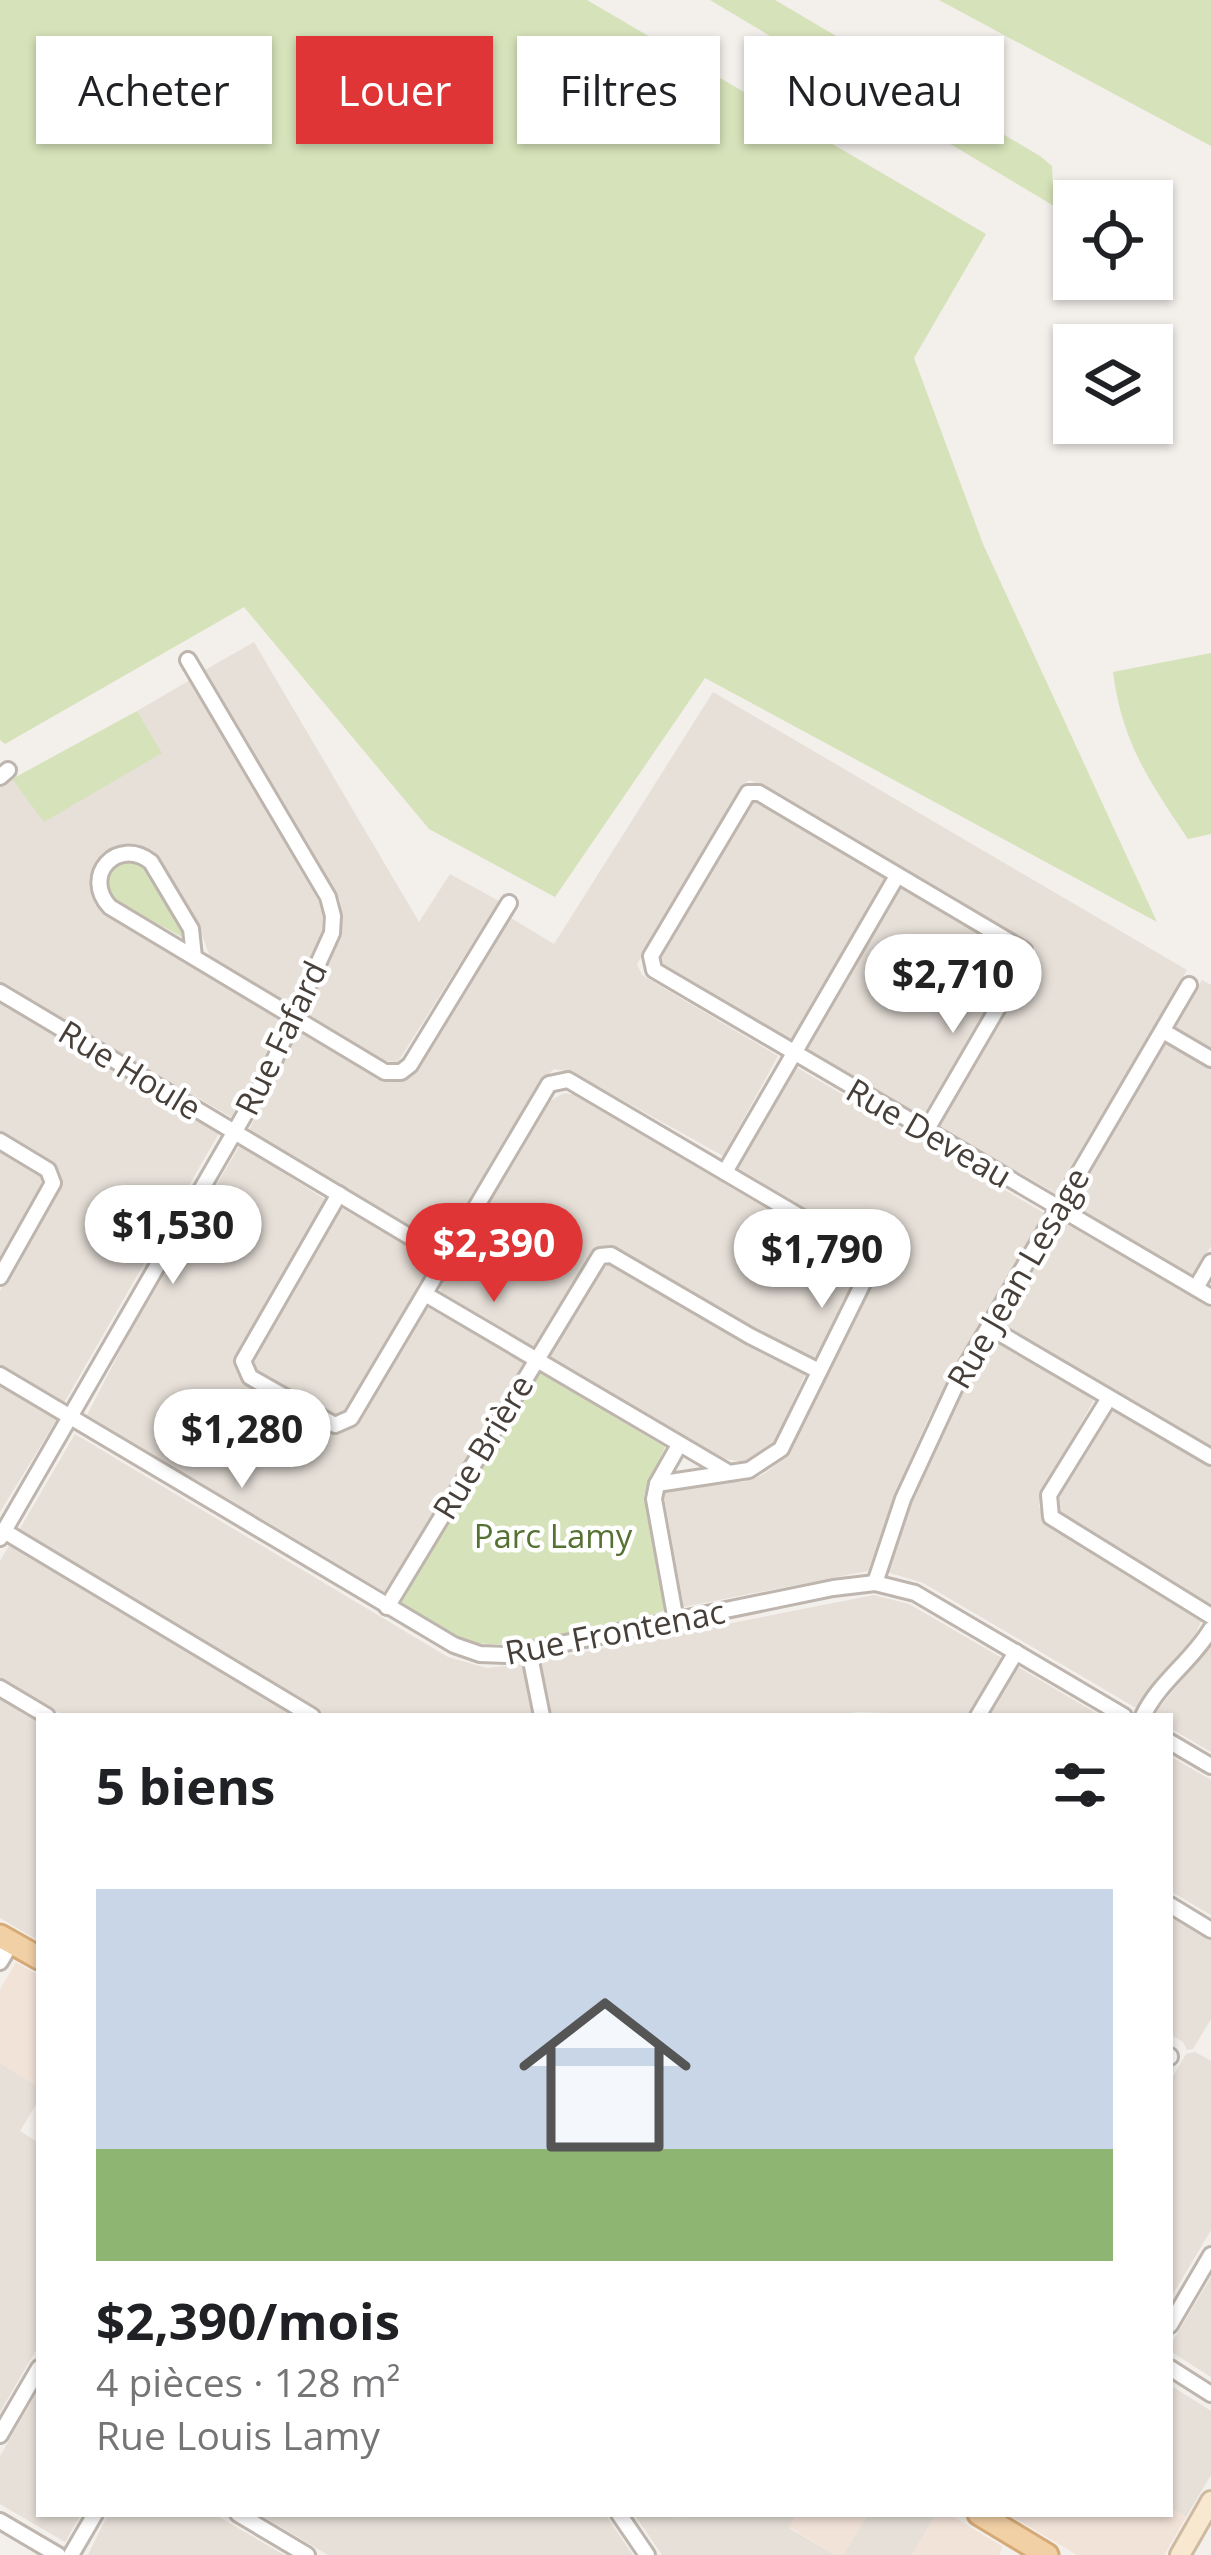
<!DOCTYPE html>
<html lang="fr">
<meta charset="utf-8">
<style>
body{margin:0;font-family:"Open Sans",sans-serif;background:#f2f2f2;color:#202124;height:100vh;display:flex;flex-direction:column;font-size:45px;white-space:nowrap}
*{box-sizing:border-box;margin:0}
p{font-size:39px;color:#757577}
.icon{flex:none;width:66px;height:66px;fill:none;stroke:currentColor;stroke-width:2;stroke-linecap:round;stroke-linejoin:round}
.map{position:relative;flex:1;overflow:hidden}
.panel{position:absolute;left:36px;top:1713px;width:1137px;height:804px;display:flex;flex-direction:column;background:#fff;border-radius:0px;box-shadow:0 3px 9px #0004}
.panel>*{flex:none}
.banner{position:absolute;left:36px;top:36px;width:1140px;height:108px;display:flex;gap:24px}
.buttons{position:absolute;left:1053px;top:180px;display:grid;gap:24px}
.buttons a{display:grid;place-items:center;width:120px;height:120px;border-radius:0px;background:#fff;box-shadow:0 3px 9px #0004;font-size:60px}
.price{position:absolute;translate:-50% -102px;padding:0 27px;border-radius:42px;background:#fff;color:#222;font-size:39px;line-height:78px;filter:drop-shadow(0 3px 6px #0008)}
.price::after{content:'';position:absolute;left:50%;top:72px;width:36px;height:27px;margin-left:-18px;background:inherit;clip-path:polygon(0 0,100% 0,50% 100%)}
.price.on{background:#e03536;color:#fff}
ul{padding:0;list-style:none}
li{display:grid;align-content:center;gap:24px;height:636px;padding:0 60px}
li+li{border-top:3px solid #e0e0e0}
li span{display:grid;place-items:center;height:372px;border-radius:0px;color:#555}
li>.icon{margin-inline-start:auto}
span .icon{width:216px;height:216px;fill:#fffc;stroke-width:1}
li b{font-size:51px}
h2{display:flex;justify-content:space-between;align-items:center;height:144px;padding:0 60px;font-size:51px}
.tag{padding:0 42px;border-radius:0px;background:#fff;box-shadow:0 3px 9px #0004;font-size:42px;line-height:108px}
.tag.on{background:#e03536;color:#fff}
.map>svg:first-child{display:block}
.residential{fill:#e7e0d9}
.commercial{fill:#f2e3d9}
.green{fill:#d6e2b9}
.lines{fill:none;stroke-linecap:round;stroke-linejoin:round}
.minor-casing{stroke:#beb6ae;stroke-width:20}
.secondary-casing{stroke:#cdbaa0;stroke-width:24}
.primary-casing{stroke:#d6aa76;stroke-width:27}
.minor{stroke:#fff;stroke-width:14}
.secondary{stroke:#f8e8d0;stroke-width:18}
.primary{stroke:#f2d0a5;stroke-width:21}
.labels{text-anchor:middle;stroke-width:9;stroke-linejoin:round;paint-order:stroke}
.street-label{font-size:33px;fill:#473f39;stroke:#fff}
.park-label{font-size:33px;fill:#557233;stroke:#fff}
</style>
<div class="map">
<svg width="1211" height="2555" viewBox="0 0 1211 2555">
<rect width="100%" height="100%" fill="#f3efeb"/>
<!-- residential -->
<g class="residential">
<path d="M254,642l165,280 31,-48 49,27 -101,161 -14,-1 -76,-47 1,-10 33,-71 -2,-33 -135,-230z"/>
<path d="M190,680l133,229 -1,23 -31,66 -14,2 -67,-43 -12,-33 -35,-60 -17,-16 -19,-4 -23,9 -10,14 -3,22 16,24 172,107 -19,49 -29,48 -231,-134v-198l12,-6 33,42 116,-69 -24,-41z"/>
<path d="M713,692l474,278 -132,223 -116,-67 96,-167v-11l-285,-168 -7,4 -106,180 5,11 136,81 -55,100 -151,-84 -18,-3 -13,12 -99,163 -193,-114 47,-96h8l76,45 24,1 13,-10 94,-152 43,26z"/>
<path d="M753,800l132,77 -94,164 -132,-79z"/>
<path d="M900,887l118,69 -96,161 -116,-69z"/>
<path d="M1202,980l9,5v66l-37,-22z"/>
<path d="M0,1002l219,131 -155,270 -64,-38v-74l60,-105 -9,-23 -51,-31z"/>
<path d="M1167,1041l44,27v178l-18,30 -123,-71z"/>
<path d="M796,1067l248,146 -116,206 -33,76 -27,76 -185,36 -20,-118 58,-8 23,1 20,-8 17,-13 14,-21 84,-168 -1,-15 -9,-11 -131,-78z"/>
<path d="M564,1093l14,2 281,166 2,8 -44,87 -7,2 -54,-27 -147,-84 -12,2 -8,7 -54,92 -94,-56 -1,-6 110,-185z"/>
<path d="M240,1145l86,55 -89,152 -2,14 8,15 78,47 23,3 17,-12 66,-112 98,56 -140,229 -298,-177 43,-83z"/>
<path d="M0,1150l38,22 6,13 -44,76z"/>
<path d="M341,1208l89,50 2,7 -85,146 -15,6 -76,-44 -5,-11z"/>
<path d="M1061,1220l150,88v138l-208,-121z"/>
<path d="M610,1263l136,80 60,30 -31,68 -8,9 -22,12 -22,-3 -176,-104 55,-90z"/>
<path d="M994,1341l100,59 -53,94 -2,12 6,15 157,99 -12,25 -38,39 -16,24 -213,-125 -36,-11 33,-93 42,-87 27,-48z"/>
<path d="M0,1386l57,33 -57,93z"/>
<path d="M1112,1410l99,57v138l-155,-94v-13z"/>
<path d="M75,1434l373,223 39,11 36,-4 11,52h-208l-308,-184z"/>
<path d="M10,1544l287,172h-233l-64,-38v-117z"/>
<path d="M874,1595l35,9 93,54 -34,58 -109,-4 -31,4h-278l-11,-55z"/>
<path d="M1211,1646v106l-41,-24v-12h-18z"/>
<path d="M1018,1667l83,49h-113z"/>
<path d="M0,1699l39,23v219l-39,-23z"/>
<path d="M1170,1756l41,24v135l-41,-24z"/>
<path d="M1170,1917l41,24v78l-18,30 -6,1 -4,-8 -13,-8z"/>
<path d="M1195,2052l16,9v169l-41,69v-218l16,-27z"/>
<path d="M0,2063l39,24v13l-19,31 19,12v202l-39,67z"/>
<path d="M1211,2277v100l-41,-26v-5z"/>
<path d="M1170,2385l41,26v64l-25,42 -16,-10z"/>
<path d="M39,2389v125h42l-16,28 -65,-38v-48z"/>
<path d="M108,2514h106l70,41h-196z"/>
<path d="M259,2514h346l28,41h-305z"/>
<path d="M634,2514h38l8,4 3,-4h114l-8,14 46,27h-173z"/>
<path d="M868,2514h68l-24,41h-69z"/>
</g>
<!-- commercial -->
<g class="commercial">
<path d="M16,1962l23,14v111l-39,-24v-73z"/>
<path d="M1170,2507l16,10 -22,38h-87l-69,-41h162z"/>
<path d="M797,2514h71l-25,41h-8l-46,-28z"/>
<path d="M936,2514h13l54,33 -4,8h-87z"/>
</g>
<!-- green -->
<g class="green">
<path d="M0,0h587l399,234 -72,124 69,186 174,378 -452,-244 -150,219 -126,-68 -185,-222 -239,137 -5,-4z"/>
<path d="M710,0h65l265,156 12,10 2,40z"/>
<path d="M939,0h272v146z"/>
<path d="M1211,653v181l-23,5c-38,-57 -66,-96 -75,-167z"/>
<path d="M137,711l25,42 -118,69 -32,-43z"/>
<path d="M128,860l18,7 38,65 -2,5 -66,-36c-16,-16 -9,-34 12,-41z"/>
<path d="M539,1372l126,75 -21,48 21,115c-30,13 -155,40 -186,33 -27,-5 -53,-25 -76,-39l-2,-5z"/>
</g>
<g class="lines">
<defs>
<g id="minor">
<path d="M0,777l8,-7"/>
<path d="M194,957l-3,-28 -40,-67c-34,-26 -70,14 -41,45l275,165h16l9,-7 99,-162"/>
<path d="M0,992l447,267"/>
<path d="M1163,1031l48,28"/>
<path d="M926,1131l99,-170 -1,-11 -265,-157h-11l-97,163 3,14 557,327"/>
<path d="M0,1141l48,29 5,13 -53,94"/>
<path d="M725,1172l172,-296"/>
<path d="M339,1194l-96,167 7,16 85,48 16,-7 198,-334 19,-4 301,177 1,12 -89,180 -32,21 -92,14"/>
<path d="M1196,1288l15,-26"/>
<path d="M425,1294l301,177"/>
<path d="M989,1327l222,130"/>
<path d="M0,1375l454,270 26,9 27,1 326,-67 42,-5 40,10 209,123"/>
<path d="M1109,1398l-60,97 2,22 160,99"/>
<path d="M4,1531l308,185"/>
<path d="M0,1538l268,-464 64,-141 1,-17 -5,-19 -140,-237"/>
<path d="M875,1583l28,-84 57,-123 229,-391"/>
<path d="M387,1607l213,-351 11,-1 139,81 69,35"/>
<path d="M676,1621l-22,-122 3,-15 22,-39"/>
<path d="M529,1651l13,65"/>
<path d="M0,1688l47,28"/>
<path d="M978,1716l38,-64"/>
<path d="M1143,1716c16,-34 49,-55 68,-87"/>
<path d="M1170,1742l41,24"/>
<path d="M1170,1905l41,25"/>
<path d="M0,1962l12,-20"/>
<path d="M1170,2056v1"/>
<path d="M1170,2325l41,-70"/>
<path d="M1170,2368l41,26"/>
<path d="M0,2435l39,-67"/>
<path d="M238,2514l69,41"/>
<path d="M619,2514l28,41"/>
<path d="M0,2521l58,34"/>
<path d="M71,2555l24,-41"/>
</g>
<path id="secondary" d="M1180,2555l31,-54"/>
<g id="primary">
<path d="M0,1936l39,22"/>
<path d="M979,2514l68,41"/>
</g>
</defs>
<!-- minor casing -->
<use href="#minor" class="minor-casing"/>
<!-- secondary casing -->
<use href="#secondary" class="secondary-casing"/>
<!-- primary casing -->
<use href="#primary" class="primary-casing"/>
<!-- minor -->
<use href="#minor" class="minor"/>
<!-- secondary -->
<use href="#secondary" class="secondary"/>
<!-- primary -->
<use href="#primary" class="primary"/>
</g>
<g class="labels">
<!-- street labels -->
<g class="street-label">
<text transform="translate(281 1038) rotate(-64)" y="12">Rue Fafard</text>
<text transform="translate(130 1070) rotate(31)" y="12">Rue Houle</text>
<text transform="translate(929 1133) rotate(30)" y="12">Rue Deveau</text>
<text transform="translate(1018 1278) rotate(-60)" y="12">Rue Jean Lesage</text>
<text transform="translate(483 1447) rotate(-59)" y="12">Rue Brière</text>
<text transform="translate(615 1632) rotate(-11)" y="12">Rue Frontenac</text>
</g>
<!-- park labels -->
<g class="park-label">
<text x="553" y="1548">Parc Lamy</text>
</g>
</g>
</svg>
<div class="buttons">
<a><svg class="icon" aria-label="locate" viewBox="0 0 24 24"><circle cx="12" cy="12" r="6"/><path d="M12 2v4M12 18v4M2 12h4M18 12h4"/></svg></a>
<a><svg class="icon" aria-label="layers" viewBox="0 0 24 24"><path d="M12 4l9 5-9 5-9-5zM3 14l9 5 9-5"/></svg></a>
</div>
<b class="price" style="left:953px;top:1036px">$2,710</b>
<b class="price" style="left:173px;top:1287px">$1,530</b>
<b class="price on" style="left:494px;top:1305px">$2,390</b>
<b class="price" style="left:822px;top:1311px">$1,790</b>
<b class="price" style="left:242px;top:1491px">$1,280</b>
<div class="banner">
<a class="tag">Acheter</a>
<a class="tag on">Louer</a>
<a class="tag">Filtres</a>
<a class="tag">Nouveau</a>
</div>
<section class="panel">
<h2>5 biens<svg class="icon" aria-label="filters" viewBox="0 0 24 24"><path d="M4 7h16M4 17h16"/><circle cx="9" cy="7" r="2"/><circle cx="15" cy="17" r="2"/></svg></h2>
<ul>
<li><span style="background:linear-gradient(#c9d6e8 70%,#8fb573 0)"><svg class="icon" aria-label="home" viewBox="0 0 24 24"><path d="M3 11l9-7 9 7M6 9v11h12V9"/></svg></span><div><b>$2,390/mois</b><p>4 pièces · 128 m²</p><p>Rue Louis Lamy</p></div></li>
</ul>
</section>
</div>
